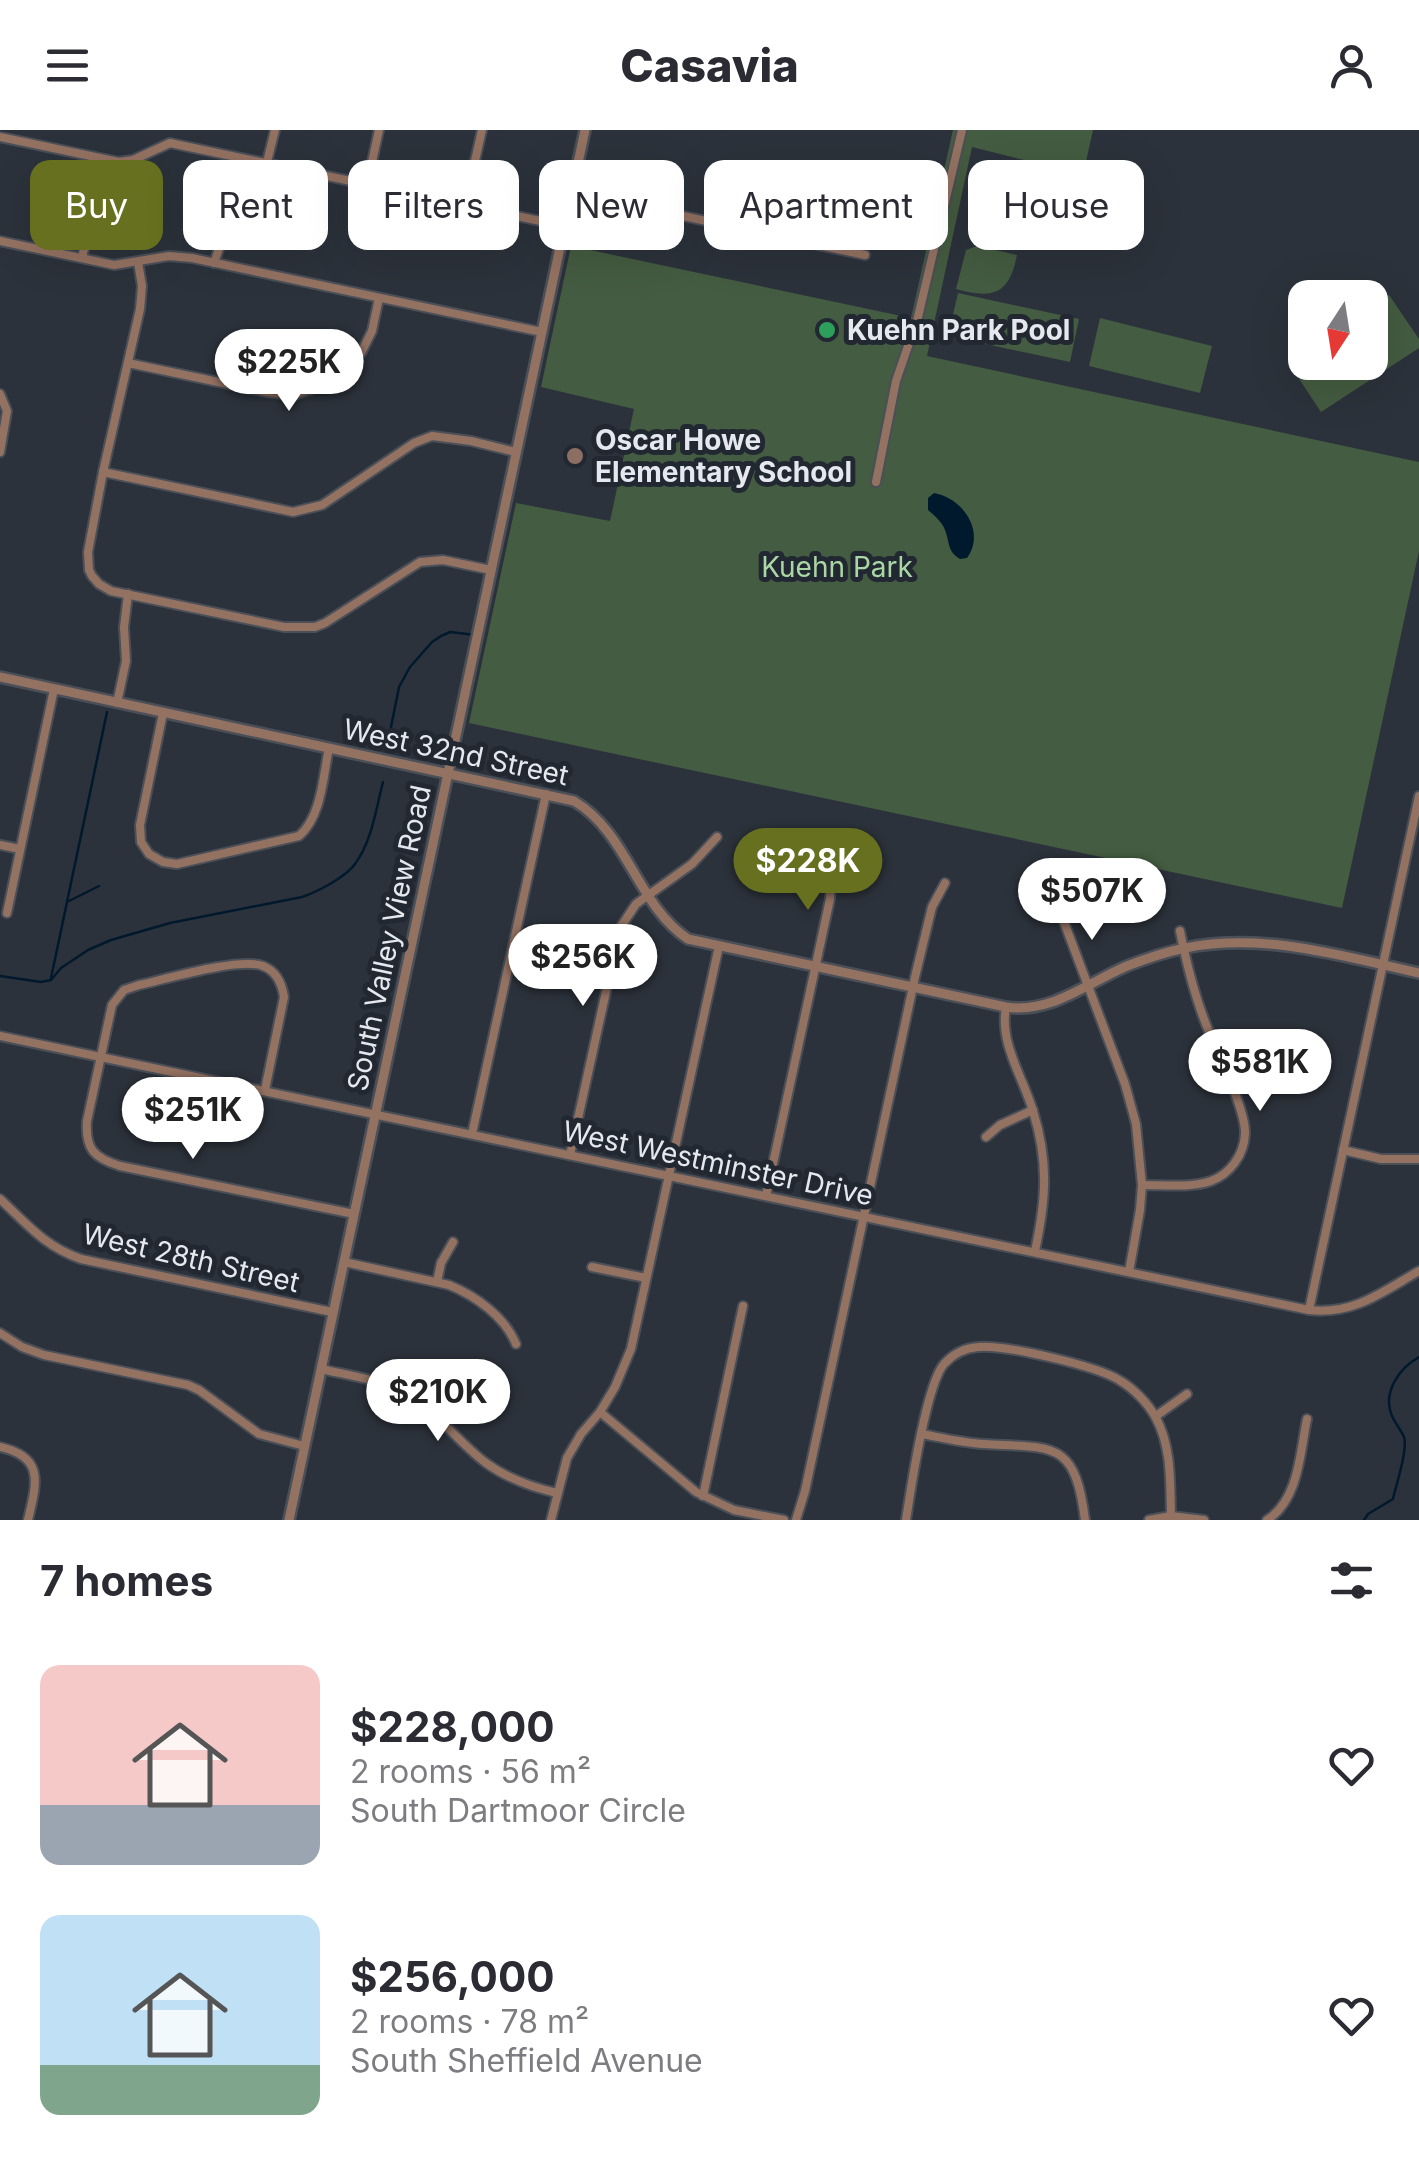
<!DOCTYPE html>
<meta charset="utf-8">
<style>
body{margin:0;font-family:Inter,sans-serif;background:#f2f2f3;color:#2b2b33;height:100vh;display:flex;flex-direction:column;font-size:38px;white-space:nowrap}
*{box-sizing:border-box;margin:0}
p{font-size:32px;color:#7c7c81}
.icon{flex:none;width:55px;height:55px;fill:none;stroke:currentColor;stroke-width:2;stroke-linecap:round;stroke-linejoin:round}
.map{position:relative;height:1390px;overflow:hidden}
.details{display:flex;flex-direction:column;background:#fff;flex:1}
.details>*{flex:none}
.hud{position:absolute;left:30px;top:30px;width:1360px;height:90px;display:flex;gap:20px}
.needle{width:65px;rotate:192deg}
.fabs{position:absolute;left:1288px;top:150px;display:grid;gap:20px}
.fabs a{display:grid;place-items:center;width:100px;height:100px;border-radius:20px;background:#fff;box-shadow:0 10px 40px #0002;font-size:50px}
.price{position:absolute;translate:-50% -85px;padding:0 22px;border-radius:35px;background:#fff;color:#222;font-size:32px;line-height:65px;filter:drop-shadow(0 2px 5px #0008)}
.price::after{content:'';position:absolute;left:50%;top:60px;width:30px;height:22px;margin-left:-15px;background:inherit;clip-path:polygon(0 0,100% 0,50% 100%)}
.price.active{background:#66701f;color:#fff}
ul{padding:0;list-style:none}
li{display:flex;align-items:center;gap:30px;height:250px;padding:0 40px}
li span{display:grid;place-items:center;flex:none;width:280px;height:200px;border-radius:20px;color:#555}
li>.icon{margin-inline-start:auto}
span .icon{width:120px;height:120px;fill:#fffc;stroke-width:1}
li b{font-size:42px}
h2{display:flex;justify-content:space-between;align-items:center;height:120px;padding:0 40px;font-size:42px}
.chip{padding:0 35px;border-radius:20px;background:#fff;box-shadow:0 10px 40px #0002;font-size:35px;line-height:90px}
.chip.active{background:#66701f;color:#fff}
header{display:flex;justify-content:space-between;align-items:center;height:130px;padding:0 40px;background:#fff;font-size:45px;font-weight:800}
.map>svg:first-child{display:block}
.green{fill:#445c41}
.water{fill:#00192d}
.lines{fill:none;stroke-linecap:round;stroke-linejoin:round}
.stream{stroke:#00192d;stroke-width:2.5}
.minor-casing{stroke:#4a4f58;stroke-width:12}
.tertiary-casing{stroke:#4a4f58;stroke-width:14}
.minor{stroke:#947262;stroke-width:8}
.tertiary{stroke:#947262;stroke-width:9}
.leisure-dot{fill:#2e9e5b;stroke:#222831;stroke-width:4}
.education-dot{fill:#8d6e63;stroke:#222831;stroke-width:4}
.labels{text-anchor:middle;stroke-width:10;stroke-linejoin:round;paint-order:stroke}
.poi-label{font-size:28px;font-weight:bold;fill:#e5e9ef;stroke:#222831;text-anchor:start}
.park-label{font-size:28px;fill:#aad6a5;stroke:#222831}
.street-label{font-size:28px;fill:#e5e9ef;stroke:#222831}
</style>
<header><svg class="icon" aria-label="menu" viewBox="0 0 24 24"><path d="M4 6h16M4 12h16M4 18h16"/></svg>Casavia<svg class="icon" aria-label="person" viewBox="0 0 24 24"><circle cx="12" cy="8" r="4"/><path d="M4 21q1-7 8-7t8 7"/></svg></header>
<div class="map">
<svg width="1419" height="1390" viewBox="0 0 1419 1390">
<rect width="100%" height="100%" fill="#2c323b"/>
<!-- green -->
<g class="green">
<path d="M953,0h140l-10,45 -111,-28 -45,209 492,106v89l-77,357 -873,-185 47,-220 94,18 24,-112 -93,-22 30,-141 340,72z"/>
<path d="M982,42l29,9 11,8 4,21 -9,29 -40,-7 -6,-10z"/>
<path d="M977,116l40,9c-8,40 -24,44 -61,34l10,-39z"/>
<path d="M958,163l121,26 -9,43 -122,-26z"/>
<path d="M1389,165l30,44v9l-98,64 -33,-50 17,-11v11h65v-54z"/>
<path d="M1100,188l112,28 -12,47 -111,-27z"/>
</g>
<!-- water -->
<path class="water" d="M934,363c29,5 52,39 33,65l-7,1c-13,-8 -10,-16 -15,-29 -3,-8 -10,-14 -17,-20v-12z"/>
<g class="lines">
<!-- stream -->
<g class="stream">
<path d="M388,612l11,-55 11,-20 22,-25 9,-6 9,-4 25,3"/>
<path d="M69,771l30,-15"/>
<path d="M0,846l41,6 10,-2 10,-12 27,-18 23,-10 59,-17 132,-26c15,-5 44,-20 53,-33 17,-23 21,-55 28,-82"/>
<path d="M51,848l56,-266"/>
<path d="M1364,1390l4,-6 25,-15c3,-14 15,-49 11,-62 -3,-7 -9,-14 -12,-21 -10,-23 7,-48 27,-59"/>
</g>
<defs>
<g id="minor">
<path d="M0,7l119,25 14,-2 37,-17 394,83"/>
<path d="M367,55l12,-55"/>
<path d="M571,62l294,63"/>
<path d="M465,75l17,-75"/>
<path d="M0,111l114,24 55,-9 23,2 350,74"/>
<path d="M82,128l22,-99"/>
<path d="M138,132l4,24 -2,23 -37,163 -15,80 1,18 3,6 7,8 12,7 173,36h31l10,-4 95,-61 23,-2 48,10"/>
<path d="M214,133l13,-37 26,-26 8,-14 14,-56"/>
<path d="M128,233l138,29 28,3 20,-7 20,-13 27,-22 11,-22 7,-33"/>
<path d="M0,264l7,17 -7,41"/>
<path d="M103,342l190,40 29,-7 92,-62 18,-7 39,5 45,11"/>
<path d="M876,352l20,-101 22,-64 44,-187"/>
<path d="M117,573l9,-42 -2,-34 4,-33"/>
<path d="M163,583l-23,112 1,17 8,12 14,8 14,2 122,-28c23,-20 24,-60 30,-88"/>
<path d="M0,715l20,4"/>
<path d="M7,783l47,-224"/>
<path d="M1061,784l64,170 11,40 6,61 -2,25 -11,62"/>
<path d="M1006,877c-7,36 17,70 27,104 16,51 13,89 2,140"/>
<path d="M0,906l1309,274c45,5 73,-18 110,-39"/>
<path d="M1219,927l36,-14"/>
<path d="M265,960l19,-93c-2,-13 -8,-26 -21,-31 -23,-9 -97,13 -124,19l-15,5 -12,15 -25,116c-2,28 7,37 33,45l234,48"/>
<path d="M472,1004l74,-340"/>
<path d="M986,1007l14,-12 33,-15"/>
<path d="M1343,1020l38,9h38"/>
<path d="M570,1025l50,-227 16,-24 56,-40 25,-27"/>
<path d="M1142,1055c21,0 49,3 69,-4 19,-7 33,-26 34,-47 1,-26 -31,-87 -41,-115 -11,-29 -18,-58 -24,-88"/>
<path d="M766,1066l64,-297 1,-20 -4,-20"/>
<path d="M0,1069c27,25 44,47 81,60l251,53"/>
<path d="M344,1132l105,23c27,11 56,32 67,59"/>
<path d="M592,1137l54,11"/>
<path d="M437,1152l4,-19 12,-21"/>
<path d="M1309,1180l110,-514"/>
<path d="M0,1203l22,14 22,8 144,30 11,5 60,44 45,12"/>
<path d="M321,1239c30,7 63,11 89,27 29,18 49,47 76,67 22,16 45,24 71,30"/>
<path d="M600,1282l96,80 38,18 50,10"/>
<path d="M1156,1286l31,-22"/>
<path d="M922,1304c21,4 42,9 62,10 70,4 91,-4 101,76"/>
<path d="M0,1317c46,10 36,38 28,73"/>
<path d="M703,1366l40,-190"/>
<path d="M551,1390l16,-62 14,-24 19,-22 15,-25 16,-38 88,-403"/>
<path d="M796,1390l9,-29 110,-514 17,-70 13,-24"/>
<path d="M906,1390c5,-32 20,-135 38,-156 9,-10 21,-16 34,-17 25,-3 119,19 141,33 14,8 29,23 37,38 16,30 14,65 15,98"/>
<path d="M1149,1390l22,-4 33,4"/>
<path d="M1267,1390c32,-20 33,-68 40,-101"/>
</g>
<g id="tertiary">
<path d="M0,547l574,124c54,32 63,104 114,138l318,68c45,7 81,-24 121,-41 18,-7 39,-14 58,-18 79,-16 157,8 234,25"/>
<path d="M289,1390l296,-1390"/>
</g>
</defs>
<!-- minor casing -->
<use href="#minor" class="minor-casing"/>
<!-- tertiary casing -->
<use href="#tertiary" class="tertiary-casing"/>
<!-- minor -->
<use href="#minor" class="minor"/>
<!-- tertiary -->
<use href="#tertiary" class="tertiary"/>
</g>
<!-- markers -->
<circle class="leisure-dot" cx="827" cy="200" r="10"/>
<circle class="education-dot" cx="575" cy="326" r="10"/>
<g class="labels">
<!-- poi labels -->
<g class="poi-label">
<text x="847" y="210">Kuehn Park Pool</text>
<text x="595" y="320">Oscar Howe<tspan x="595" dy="32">Elementary School</tspan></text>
</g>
<!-- park labels -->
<g class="park-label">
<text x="837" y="447">Kuehn Park</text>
</g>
<!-- street labels -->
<g class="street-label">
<text transform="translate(456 622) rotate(12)" y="10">West 32nd Street</text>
<text transform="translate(389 808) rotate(-78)" y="10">South Valley View Road</text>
<text transform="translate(718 1033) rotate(12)" y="10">West Westminster Drive</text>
<text transform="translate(191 1128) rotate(13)" y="10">West 28th Street</text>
</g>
</g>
</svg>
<div class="fabs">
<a><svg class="needle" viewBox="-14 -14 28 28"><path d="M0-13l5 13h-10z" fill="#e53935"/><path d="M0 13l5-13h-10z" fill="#7c7c81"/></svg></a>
</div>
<b class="price" style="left:289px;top:284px">$225K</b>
<b class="price active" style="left:808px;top:783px">$228K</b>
<b class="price" style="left:1092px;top:813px">$507K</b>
<b class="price" style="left:583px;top:879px">$256K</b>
<b class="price" style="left:1260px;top:984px">$581K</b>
<b class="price" style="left:193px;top:1032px">$251K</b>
<b class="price" style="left:438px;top:1314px">$210K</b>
<div class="hud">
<a class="chip active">Buy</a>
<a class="chip">Rent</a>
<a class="chip">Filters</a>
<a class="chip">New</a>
<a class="chip">Apartment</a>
<a class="chip">House</a>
</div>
</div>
<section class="details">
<h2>7 homes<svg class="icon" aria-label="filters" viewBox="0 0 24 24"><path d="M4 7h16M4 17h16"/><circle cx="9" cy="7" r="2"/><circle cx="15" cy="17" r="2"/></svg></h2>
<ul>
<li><span style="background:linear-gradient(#f6c9c9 70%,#9aa5b1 0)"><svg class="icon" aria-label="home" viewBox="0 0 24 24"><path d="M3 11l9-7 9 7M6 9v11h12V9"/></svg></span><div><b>$228,000</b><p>2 rooms · 56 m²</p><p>South Dartmoor Circle</p></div><svg class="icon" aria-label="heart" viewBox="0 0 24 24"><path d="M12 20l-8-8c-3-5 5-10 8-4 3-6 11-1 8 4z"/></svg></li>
<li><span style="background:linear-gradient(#bfe0f5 75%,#7fa58c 0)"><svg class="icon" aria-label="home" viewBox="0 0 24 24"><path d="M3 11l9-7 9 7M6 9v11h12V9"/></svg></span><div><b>$256,000</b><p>2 rooms · 78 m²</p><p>South Sheffield Avenue</p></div><svg class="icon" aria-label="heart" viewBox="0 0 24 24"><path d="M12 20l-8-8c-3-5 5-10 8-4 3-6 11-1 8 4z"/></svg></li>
</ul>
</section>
